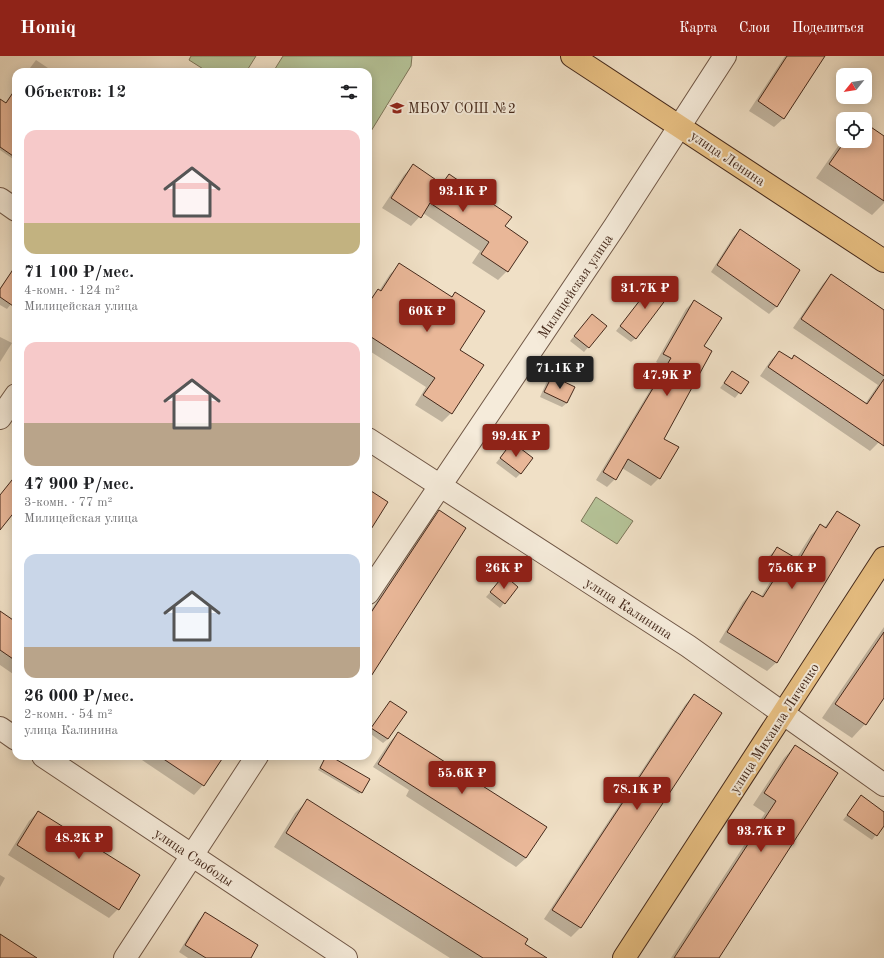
<!DOCTYPE html>
<html lang="ru">
<meta charset="utf-8">
<style>
body{margin:0;font-family:"Old Standard TT",serif;background:#f6f6f6;color:#202124;height:100vh;display:flex;flex-direction:column;font-size:15px;white-space:nowrap}
*{box-sizing:border-box;margin:0}
p{font-size:13px;color:#757577}
.icon{flex:none;width:22px;height:22px;fill:none;stroke:currentColor;stroke-width:2;stroke-linecap:round;stroke-linejoin:round}
.map{position:relative;flex:1;overflow:hidden}
.sheet{position:absolute;left:12px;top:12px;width:360px;height:692px;display:flex;flex-direction:column;background:#fff;border-radius:12px;box-shadow:0 2px 10px #0003}
.sheet>*{flex:none}
.needle{width:26px;rotate:240deg}
.fabs{position:absolute;left:836px;top:12px;display:grid;gap:8px}
.fabs a{display:grid;place-items:center;width:36px;height:36px;border-radius:8px;background:#fff;box-shadow:0 2px 10px #0003;font-size:20px}
.price{position:absolute;translate:-50% -34px;padding:0 9px;border-radius:4px;background:#8f2418;color:#fff;font-size:13px;line-height:26px;filter:drop-shadow(0 1px 2px #0008)}
.price::after{content:'';position:absolute;left:50%;top:24px;width:12px;height:9px;margin-left:-6px;background:inherit;clip-path:polygon(0 0,100% 0,50% 100%)}
.price.selected{background:#222;color:#fff}
ul{padding:0;list-style:none}
li{display:grid;align-content:center;gap:8px;height:212px;padding:0 12px}
li span{display:grid;place-items:center;height:124px;border-radius:12px;color:#555}
li>.icon{margin-inline-start:auto}
span .icon{width:72px;height:72px;fill:#fffc;stroke-width:1}
li b{font-size:17px}
h2{display:flex;justify-content:space-between;align-items:center;height:48px;padding:0 12px;font-size:17px}
header{display:flex;align-items:center;gap:24px;box-sizing:border-box;height:56px;padding:0 20px;background:#8f2418;color:#fff}
header strong{font-size:19px}
nav{display:flex;gap:22px;margin-inline-start:auto;font-size:14px}
.map>svg:first-child{display:block}
.green{fill:#b5c398;stroke:#7d765a}
.shadow{fill:#0003}
.building{fill:#e9b798;stroke:#45291b}
.lines{fill:none;stroke-linecap:round;stroke-linejoin:round}
.minor-casing{stroke:#705746;stroke-width:24}
.major-casing{stroke:#45291b;stroke-width:24}
.minor{stroke:#f5ebda;stroke-width:22}
.major{stroke:#e8c083;stroke-width:22}
.labels{text-anchor:middle;stroke-width:4;stroke-linejoin:round;paint-order:stroke}
.poi-label{font-size:14px;fill:#45291b;stroke:#f5ebda;text-anchor:start}
.street-label{font-size:14px;fill:#45291b;stroke:#f5ebda}
</style>
<header>
<strong>Homiq</strong>
<nav><a>Карта</a><a>Слои</a><a>Поделиться</a></nav>
</header>
<div class="map">
<svg width="884" height="902" viewBox="0 0 884 902">
<rect width="100%" height="100%" fill="#f0e0c6"/>
<filter id="stains"><feTurbulence type="fractalNoise" baseFrequency=".005" numOctaves="4"/><feColorMatrix values="0 0 0 0 .2 0 0 0 0 .09 0 0 0 0 .02 0 0 0 .5 -.17"/></filter>
<radialGradient id="worn" r=".72"><stop offset=".6" stop-color="#630" stop-opacity="0"/><stop offset="1" stop-color="#630" stop-opacity=".3"/></radialGradient>
<!-- green -->
<g class="green">
<path d="M191,0h65l-10,16h-38l-19,-12z"/>
<path d="M283,0h129l-1,10 -43,70v-64h-95z"/>
<path d="M596,441l37,24 -16,23 -36,-23z"/>
</g>
<!-- shadow -->
<g class="shadow">
<path d="M785,0h39l-40,62 -10,9 -25,-16z"/>
<path d="M36,4l18,12h-27z"/>
<path d="M16,32v73l-16,-11v-49l5,3z"/>
<path d="M865,68l19,13v66l-12,12 -56,-37 27,-39v2h22z"/>
<path d="M413,110l28,18 8,-8 55,51 3,44 -9,9 -26,-17 8,-12 -57,-38 -12,13 -29,-18 22,-33z"/>
<path d="M740,174l59,40 -23,37 -7,7 -58,-42 22,-35z"/>
<path d="M400,209l51,32 4,-4 4,57 -8,63 -9,9 -27,-17 11,-18 -58,-37v-49l11,-10 11,-17z"/>
<path d="M12,216l4,2v24l-9,11 -7,-4v-17z"/>
<path d="M831,219l53,36v126l-14,14 -110,-75 11,-16 8,-8 12,8 3,-4 71,48 13,-19 -85,-57 30,-44z"/>
<path d="M650,232l-14,50 -5,4 -15,-11z"/>
<path d="M694,245l9,46 -40,92 -4,39 -8,8 -29,-18 -7,11 -8,8 -11,-7 68,-113 -8,-5 30,-53z"/>
<path d="M588,264l18,6 -22,26 -14,-11z"/>
<path d="M0,281l12,6 -12,19z"/>
<path d="M732,316l16,10 -13,16 -15,-10z"/>
<path d="M552,321l22,10 -7,16 -5,4 -22,-10 7,-16z"/>
<path d="M508,392l13,25 -5,5 -20,-15z"/>
<path d="M439,456l-71,167v-64l62,-95z"/>
<path d="M837,456l-60,150 -10,9 -48,-29 24,-40 9,-10 9,5 12,-20 -12,-7 7,-13 10,-9 18,11 15,-24 9,-9 4,2z"/>
<path d="M500,525l4,22 -4,5 -14,-11z"/>
<path d="M0,556l16,11v53l-16,-11z"/>
<path d="M884,571v70l-19,27 -13,14 -30,-20z"/>
<path d="M694,639l26,18 -140,215 -9,9 -27,-18 141,-214z"/>
<path d="M390,646l-2,37 -5,4 -15,-11z"/>
<path d="M398,677l147,94 -19,31 -10,9 -110,-71 3,-6 -36,-23 16,-24z"/>
<path d="M795,690l42,28 -120,184h-46l94,-145 -12,-8 31,-47z"/>
<path d="M136,700h79l5,3 -17,26 -9,10z"/>
<path d="M327,700l34,36 -2,2 -41,-24z"/>
<path d="M861,741l23,16v11l-12,16 -29,-20z"/>
<path d="M308,744l215,145 20,13h-93l-176,-111 21,-34z"/>
<path d="M38,756l80,97 -9,9 -101,-63 21,-34z"/>
<path d="M0,819l5,3 -5,9z"/>
<path d="M205,858l44,44h-61l-9,-6 19,-31z"/>
</g>
<!-- building -->
<g class="building">
<path d="M787,0h38l-41,63 -26,-18z"/>
<path d="M16,32v70l-16,-11v-48l6,4z"/>
<path d="M865,67l19,13v65l-55,-37 16,-23h20z"/>
<path d="M413,108l29,20 7,-10 63,43 -7,9 23,16 -20,30 -27,-18 8,-12 -59,-39 -9,15 -30,-20z"/>
<path d="M740,173l60,41 -23,37 -60,-42z"/>
<path d="M399,207l53,34 3,-5 30,19 -25,39 24,15 -32,49 -29,-19 12,-17 -67,-43v-31l10,-15 3,2z"/>
<path d="M16,209v43l-16,-11v-8z"/>
<path d="M831,218l53,36v66l-83,-57z"/>
<path d="M654,226l16,12 -34,45 -16,-13z"/>
<path d="M694,244l28,18 -18,28 8,5 -48,88 15,8 -19,32 -32,-20 -12,21 -13,-8 68,-114 -8,-4z"/>
<path d="M592,258l15,12 -18,22 -15,-12z"/>
<path d="M779,295l13,8 2,-4 73,49 17,-25v67l-116,-79z"/>
<path d="M732,315l17,11 -8,12 -17,-11z"/>
<path d="M552,320l23,11 -8,16 -23,-11z"/>
<path d="M512,386l21,16 -12,16 -21,-16z"/>
<path d="M16,419v35l-16,20v-35z"/>
<path d="M368,433l20,13 -20,32z"/>
<path d="M439,454l27,18 -98,153v-64z"/>
<path d="M837,455l23,14 -83,138 -50,-31 25,-41 11,6 19,-30 -13,-7 8,-13 22,13 21,-36 6,4z"/>
<path d="M504,519l14,12 -13,17 -15,-12z"/>
<path d="M0,555l16,11v39l-16,-11z"/>
<path d="M884,576v66l-18,27 -31,-21z"/>
<path d="M694,638l28,19 -141,215 -29,-18z"/>
<path d="M390,645l17,11 -19,27 -17,-11z"/>
<path d="M398,676l149,95 -21,31 -148,-94z"/>
<path d="M795,689l43,28 -119,185h-45l102,-157 -12,-8z"/>
<path d="M159,700h65l-20,30z"/>
<path d="M326,700h4l40,23 -8,14 -42,-25z"/>
<path d="M861,739l23,17v14l-7,10 -30,-21z"/>
<path d="M307,743l221,140 -3,5 22,14h-64l-197,-125z"/>
<path d="M38,755l102,64 -21,35 -102,-65z"/>
<path d="M205,856l53,33 -7,13h-45l-21,-13z"/>
<path d="M0,878l37,24h-37z"/>
</g>
<g class="lines">
<defs>
<g id="minor">
<path d="M0,143l16,11"/>
<path d="M0,362l16,-23"/>
<path d="M368,383l320,207 196,139"/>
<path d="M368,537l247,-367 110,-170"/>
<path d="M0,672l16,11"/>
<path d="M43,700l303,202"/>
<path d="M125,902l132,-202"/>
</g>
<g id="major">
<path d="M572,0l312,205"/>
<path d="M624,902l260,-400"/>
</g>
</defs>
<!-- minor casing -->
<use href="#minor" class="minor-casing"/>
<!-- major casing -->
<use href="#major" class="major-casing"/>
<!-- minor -->
<use href="#minor" class="minor"/>
<!-- major -->
<use href="#major" class="major"/>
</g>
<!-- icons -->
<defs>
<symbol id="school-bare" viewBox="-9 -9 18 18"><path d="M0-5L7-2L0 1L-7-2ZM-4 1L0 2.5L4 1V4Q0 6-4 4Z" fill="#8f2418" stroke="#f5ebda" stroke-width="2.5" paint-order="stroke"/></symbol>
</defs>
<g fill-rule="evenodd">
<use href="#school-bare" x="387" y="42" width="20" height="20"/>
</g>
<g class="labels">
<!-- poi labels -->
<g class="poi-label">
<text x="408" y="57">МБОУ СОШ №2</text>
</g>
<!-- street labels -->
<g class="street-label">
<text transform="translate(728 102) rotate(34)" y="5">улица Ленина</text>
<text transform="translate(575 230) rotate(-56)" y="5">Милицейская улица</text>
<text transform="translate(629 552) rotate(33)" y="5">улица Калинина</text>
<text transform="translate(774 672) rotate(-57)" y="5">улица Михаила Личенко</text>
<text transform="translate(194 801) rotate(34)" y="5">улица Свободы</text>
</g>
</g>
<rect width="100%" height="100%" filter="url(#stains)"/>
<rect width="100%" height="100%" fill="url(#worn)"/>
</svg>
<div class="fabs">
<a><svg class="needle" viewBox="-14 -14 28 28"><path d="M0-13l5 13h-10z" fill="#e53935"/><path d="M0 13l5-13h-10z" fill="#757577"/></svg></a>
<a><svg class="icon" aria-label="locate" viewBox="0 0 24 24"><circle cx="12" cy="12" r="6"/><path d="M12 2v4M12 18v4M2 12h4M18 12h4"/></svg></a>
</div>
<b class="price" style="left:463px;top:157px">93.1K ₽</b>
<b class="price" style="left:645px;top:254px">31.7K ₽</b>
<b class="price" style="left:427px;top:277px">60K ₽</b>
<b class="price selected" style="left:560px;top:334px">71.1K ₽</b>
<b class="price" style="left:667px;top:341px">47.9K ₽</b>
<b class="price" style="left:516px;top:402px">99.4K ₽</b>
<b class="price" style="left:504px;top:534px">26K ₽</b>
<b class="price" style="left:792px;top:534px">75.6K ₽</b>
<b class="price" style="left:462px;top:739px">55.6K ₽</b>
<b class="price" style="left:637px;top:755px">78.1K ₽</b>
<b class="price" style="left:761px;top:797px">93.7K ₽</b>
<b class="price" style="left:79px;top:804px">48.2K ₽</b>
<section class="sheet">
<h2>Объектов: 12<svg class="icon" aria-label="filters" viewBox="0 0 24 24"><path d="M4 7h16M4 17h16"/><circle cx="9" cy="7" r="2"/><circle cx="15" cy="17" r="2"/></svg></h2>
<ul>
<li><span style="background:linear-gradient(#f6c9c9 75%,#c2b280 0)"><svg class="icon" aria-label="home" viewBox="0 0 24 24"><path d="M3 11l9-7 9 7M6 9v11h12V9"/></svg></span><div><b>71 100 ₽/мес.</b><p>4-комн. · 124 m²</p><p>Милицейская улица</p></div></li>
<li><span style="background:linear-gradient(#f6c9c9 65%,#b9a48a 0)"><svg class="icon" aria-label="home" viewBox="0 0 24 24"><path d="M3 11l9-7 9 7M6 9v11h12V9"/></svg></span><div><b>47 900 ₽/мес.</b><p>3-комн. · 77 m²</p><p>Милицейская улица</p></div></li>
<li><span style="background:linear-gradient(#c9d6e8 75%,#b9a48a 0)"><svg class="icon" aria-label="home" viewBox="0 0 24 24"><path d="M3 11l9-7 9 7M6 9v11h12V9"/></svg></span><div><b>26 000 ₽/мес.</b><p>2-комн. · 54 m²</p><p>улица Калинина</p></div></li>
</ul>
</section>
</div>
